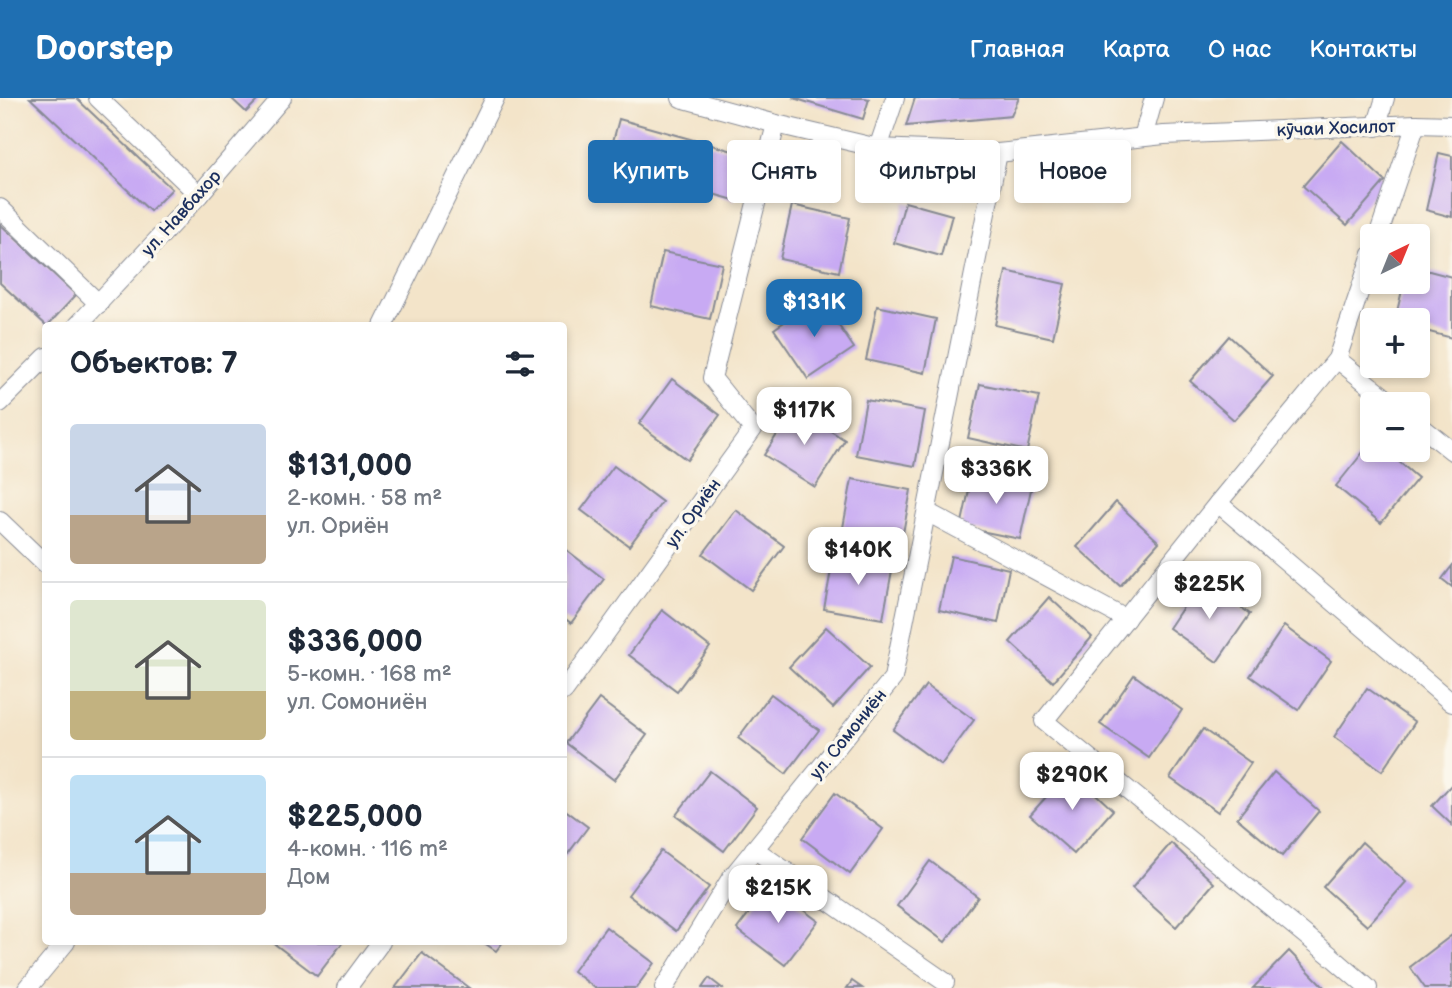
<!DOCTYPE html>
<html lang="ru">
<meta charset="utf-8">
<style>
body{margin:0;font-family:"Balsamiq Sans",sans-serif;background:#f2f2f3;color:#1f2937;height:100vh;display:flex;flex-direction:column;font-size:26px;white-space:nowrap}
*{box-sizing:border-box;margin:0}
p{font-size:23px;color:#747a83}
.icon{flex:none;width:38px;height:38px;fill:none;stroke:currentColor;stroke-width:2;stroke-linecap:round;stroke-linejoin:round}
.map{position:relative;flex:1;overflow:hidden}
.details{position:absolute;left:42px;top:224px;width:525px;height:623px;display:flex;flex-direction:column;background:#fff;border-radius:7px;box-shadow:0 4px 10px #0003}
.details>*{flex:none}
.guide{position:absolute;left:588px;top:42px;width:665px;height:63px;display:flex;gap:14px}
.needle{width:46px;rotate:43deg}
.buttons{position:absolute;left:1360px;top:126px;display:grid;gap:14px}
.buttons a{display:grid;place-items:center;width:70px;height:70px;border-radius:7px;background:#fff;box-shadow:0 4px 10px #0003;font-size:35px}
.price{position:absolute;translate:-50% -60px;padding:0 16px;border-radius:14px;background:#fff;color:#222;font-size:23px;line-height:46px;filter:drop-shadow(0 2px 4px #0008)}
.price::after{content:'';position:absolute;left:50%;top:42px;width:21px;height:16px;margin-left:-10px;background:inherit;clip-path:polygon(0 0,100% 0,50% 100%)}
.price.selected{background:#1f6fb2;color:#fff}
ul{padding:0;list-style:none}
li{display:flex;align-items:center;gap:21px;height:175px;padding:0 28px}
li+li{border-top:2px solid #e0e1e3}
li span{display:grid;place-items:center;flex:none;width:196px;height:140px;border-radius:7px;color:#555}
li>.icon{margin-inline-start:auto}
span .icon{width:84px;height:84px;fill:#fffc;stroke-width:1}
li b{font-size:30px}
h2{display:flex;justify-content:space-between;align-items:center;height:84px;padding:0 28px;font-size:30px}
.tag{padding:0 24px;border-radius:7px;background:#fff;box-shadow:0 4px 10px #0003;font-size:24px;line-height:63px}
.tag.selected{background:#1f6fb2;color:#fff}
header{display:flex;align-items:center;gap:42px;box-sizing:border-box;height:98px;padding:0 35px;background:#1f6fb2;color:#fff}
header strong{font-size:33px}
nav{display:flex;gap:38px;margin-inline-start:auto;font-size:24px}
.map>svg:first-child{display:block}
.building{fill:#c8aaf3}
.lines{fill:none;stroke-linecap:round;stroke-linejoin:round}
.street-casing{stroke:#878a94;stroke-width:20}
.street{stroke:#fff;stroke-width:18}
.labels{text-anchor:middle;stroke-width:7;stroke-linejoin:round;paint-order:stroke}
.street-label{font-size:18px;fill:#1b2f5e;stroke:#fbf7ec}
</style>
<header>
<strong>Doorstep</strong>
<nav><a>Главная</a><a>Карта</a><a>О нас</a><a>Контакты</a></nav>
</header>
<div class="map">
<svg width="1452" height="890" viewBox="0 0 1452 890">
<rect width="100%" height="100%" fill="#fbf7ec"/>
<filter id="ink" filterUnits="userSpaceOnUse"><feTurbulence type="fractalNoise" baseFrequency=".0143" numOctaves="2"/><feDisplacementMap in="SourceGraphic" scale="14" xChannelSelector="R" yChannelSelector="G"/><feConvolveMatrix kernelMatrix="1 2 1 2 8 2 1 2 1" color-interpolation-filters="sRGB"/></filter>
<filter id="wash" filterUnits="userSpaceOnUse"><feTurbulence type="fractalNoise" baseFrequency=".00686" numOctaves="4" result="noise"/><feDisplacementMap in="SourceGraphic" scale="28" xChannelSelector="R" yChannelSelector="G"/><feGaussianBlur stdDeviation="1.57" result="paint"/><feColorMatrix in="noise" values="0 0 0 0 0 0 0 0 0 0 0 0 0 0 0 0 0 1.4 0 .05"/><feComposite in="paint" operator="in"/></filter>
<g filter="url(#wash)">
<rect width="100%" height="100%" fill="#f3e4c9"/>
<g id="blocks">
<!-- building -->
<g class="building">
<path d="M30,0h46l96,91 -22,22z"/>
<path d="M231,0h29l-14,14z"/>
<path d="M793,0h72l4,1 -6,20z"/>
<path d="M915,0h104l-8,18 -105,10z"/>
<path d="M619,21l128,36 -13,45 -127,-36z"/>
<path d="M1342,43l43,40 -38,44 -44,-39z"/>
<path d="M1439,55l13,3v61l-26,-7z"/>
<path d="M905,104l47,13 -11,41 -47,-13z"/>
<path d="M792,107l58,13 -11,54 -59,-13z"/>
<path d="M0,126l76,71 -29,31 -47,-43z"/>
<path d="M663,154l59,12 -12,55 -59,-13z"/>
<path d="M1418,170l34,9v61l-34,-9v-9h-23l9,-38h14z"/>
<path d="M1006,173l59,13 -12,54 -58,-13z"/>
<path d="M820,200l34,50 -46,31 -34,-50z"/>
<path d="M877,208l59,13 -11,54 -59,-13z"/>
<path d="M1229,238l44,40 -39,44 -44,-39z"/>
<path d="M672,281l48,36 -33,45 -48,-36z"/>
<path d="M980,286l59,12 -12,55 -59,-13z"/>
<path d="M866,302l59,11 -10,55 -59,-11z"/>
<path d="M794,310l51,32 -30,47 -51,-32z"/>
<path d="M1372,343v9h13l33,28 -37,45 -45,-37z"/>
<path d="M614,368l48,36 -33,44 -48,-36z"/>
<path d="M973,374l59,13 -12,54 -59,-12z"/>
<path d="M852,381l59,11 -10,54 -59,-11z"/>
<path d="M1116,404l43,40 -39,44 -43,-39z"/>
<path d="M736,412l48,36 -33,44 -48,-36z"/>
<path d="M564,450l40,31 -33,44 -7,-5z"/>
<path d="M834,456l59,11 -10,54 -59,-10z"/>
<path d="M951,458l58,13 -11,54 -59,-13z"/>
<path d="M1452,468v21l-10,-8z"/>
<path d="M1202,481l48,35 -33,48 -48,-34z"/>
<path d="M1049,499l43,40 -39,45 -43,-40z"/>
<path d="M662,512l48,37 -33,44 -48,-36z"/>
<path d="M1284,528l47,35 -33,49 -48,-34z"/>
<path d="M826,529l44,40 -37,41 -44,-41z"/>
<path d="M1134,577l48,35 -33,48 -49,-34z"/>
<path d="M926,587l48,35 -33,45 -48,-35z"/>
<path d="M1367,590l48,34 -33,49 -48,-34z"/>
<path d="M771,596l48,36 -33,44 -48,-36z"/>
<path d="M599,601l48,36 -33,45 -48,-37z"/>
<path d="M1203,631l48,34 -33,49 -48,-34z"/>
<path d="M1070,672l43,40 -39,44 -44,-39z"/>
<path d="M710,673l47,36 -33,44 -48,-36z"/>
<path d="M1274,674l45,39 -37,45 -45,-38z"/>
<path d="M1452,686v41l-20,-19z"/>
<path d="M835,695l48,36 -33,45 -48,-36z"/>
<path d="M564,711l24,18 -24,32z"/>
<path d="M1362,744l44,40 -39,44 -44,-39z"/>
<path d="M1171,745l43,40 -38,44 -44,-39z"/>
<path d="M661,753l48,36 -33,44 -48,-36z"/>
<path d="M930,763l48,36 -33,45 -48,-36z"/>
<path d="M770,787l48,36 -33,44 -48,-36z"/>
<path d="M606,829l48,36 -18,25h-41l-22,-17z"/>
<path d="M1452,837v53h-27l-15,-21z"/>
<path d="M272,844h71l-26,34z"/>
<path d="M483,844h20l-7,9z"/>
<path d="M1289,853l36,37h-72z"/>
<path d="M422,855l47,35h-74z"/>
<path d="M709,880l13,10h-20z"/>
<path d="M852,883l10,7h-15z"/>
</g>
</g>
</g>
<g filter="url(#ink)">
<use href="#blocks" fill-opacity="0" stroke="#878a94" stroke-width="2"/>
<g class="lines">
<defs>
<g id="street">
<path d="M98,0l101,97"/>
<path d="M681,0l95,26 102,24 120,5 166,-18 252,-11 36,1"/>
<path d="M1376,29l9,-29"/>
<path d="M1143,39l11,-39"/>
<path d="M878,50l17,-50"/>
<path d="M0,110l99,96"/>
<path d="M1378,138l38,-112"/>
<path d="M77,228l122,-131 83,-97"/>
<path d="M383,228l112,-228"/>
<path d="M1337,261l56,45"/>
<path d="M0,305l46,-46"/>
<path d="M1418,326l34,27"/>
<path d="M1218,405l234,200"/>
<path d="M927,414l199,107"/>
<path d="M0,423l46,44"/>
<path d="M564,593l189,-262 -41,-51 64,-254"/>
<path d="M754,751l191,133"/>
<path d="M28,890l38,-46"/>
<path d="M347,890l34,-46"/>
<path d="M664,890l67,-110 162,-200 105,-525"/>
<path d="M1368,890l-37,-32 -287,-235 174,-218 119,-144 35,-105"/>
</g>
</defs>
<!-- street casing -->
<use href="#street" class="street-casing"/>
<!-- street -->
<use href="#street" class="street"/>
</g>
</g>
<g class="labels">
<!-- street labels -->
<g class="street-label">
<text transform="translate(1336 30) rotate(-2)" y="6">кӯчаи Хосилот</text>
<text transform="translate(181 115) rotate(-48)" y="6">ул. Навбахор</text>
<text transform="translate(693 415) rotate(-54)" y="6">ул. Ориён</text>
<text transform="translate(848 636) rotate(-51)" y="6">ул. Сомониён</text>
</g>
</g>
</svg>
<div class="buttons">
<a><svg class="needle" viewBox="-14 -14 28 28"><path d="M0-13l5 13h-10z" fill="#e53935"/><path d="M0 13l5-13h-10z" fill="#747a83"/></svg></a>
<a>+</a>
<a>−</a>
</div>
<b class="price selected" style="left:814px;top:241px">$131K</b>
<b class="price" style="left:804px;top:349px">$117K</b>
<b class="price" style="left:996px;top:408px">$336K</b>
<b class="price" style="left:858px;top:489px">$140K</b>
<b class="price" style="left:1209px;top:523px">$225K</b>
<b class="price" style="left:1072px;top:714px">$290K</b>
<b class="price" style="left:778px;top:827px">$215K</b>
<div class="guide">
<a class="tag selected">Купить</a>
<a class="tag">Снять</a>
<a class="tag">Фильтры</a>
<a class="tag">Новое</a>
</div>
<section class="details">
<h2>Объектов: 7<svg class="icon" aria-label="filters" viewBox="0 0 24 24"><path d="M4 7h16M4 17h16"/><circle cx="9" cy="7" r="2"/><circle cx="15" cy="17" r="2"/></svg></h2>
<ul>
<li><span style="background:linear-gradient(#c9d6e8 65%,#b9a48a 0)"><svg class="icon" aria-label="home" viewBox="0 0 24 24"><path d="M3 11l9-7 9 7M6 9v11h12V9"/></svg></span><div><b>$131,000</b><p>2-комн. · 58 m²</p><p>ул. Ориён</p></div></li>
<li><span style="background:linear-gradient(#dfe7d0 65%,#c2b280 0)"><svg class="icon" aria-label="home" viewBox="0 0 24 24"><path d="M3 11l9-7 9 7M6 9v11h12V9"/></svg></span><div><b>$336,000</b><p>5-комн. · 168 m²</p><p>ул. Сомониён</p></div></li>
<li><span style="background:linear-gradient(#bfe0f5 70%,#b9a48a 0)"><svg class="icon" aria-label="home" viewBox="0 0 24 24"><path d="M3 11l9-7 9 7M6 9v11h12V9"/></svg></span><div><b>$225,000</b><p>4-комн. · 116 m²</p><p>Дом</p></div></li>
</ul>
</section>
</div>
